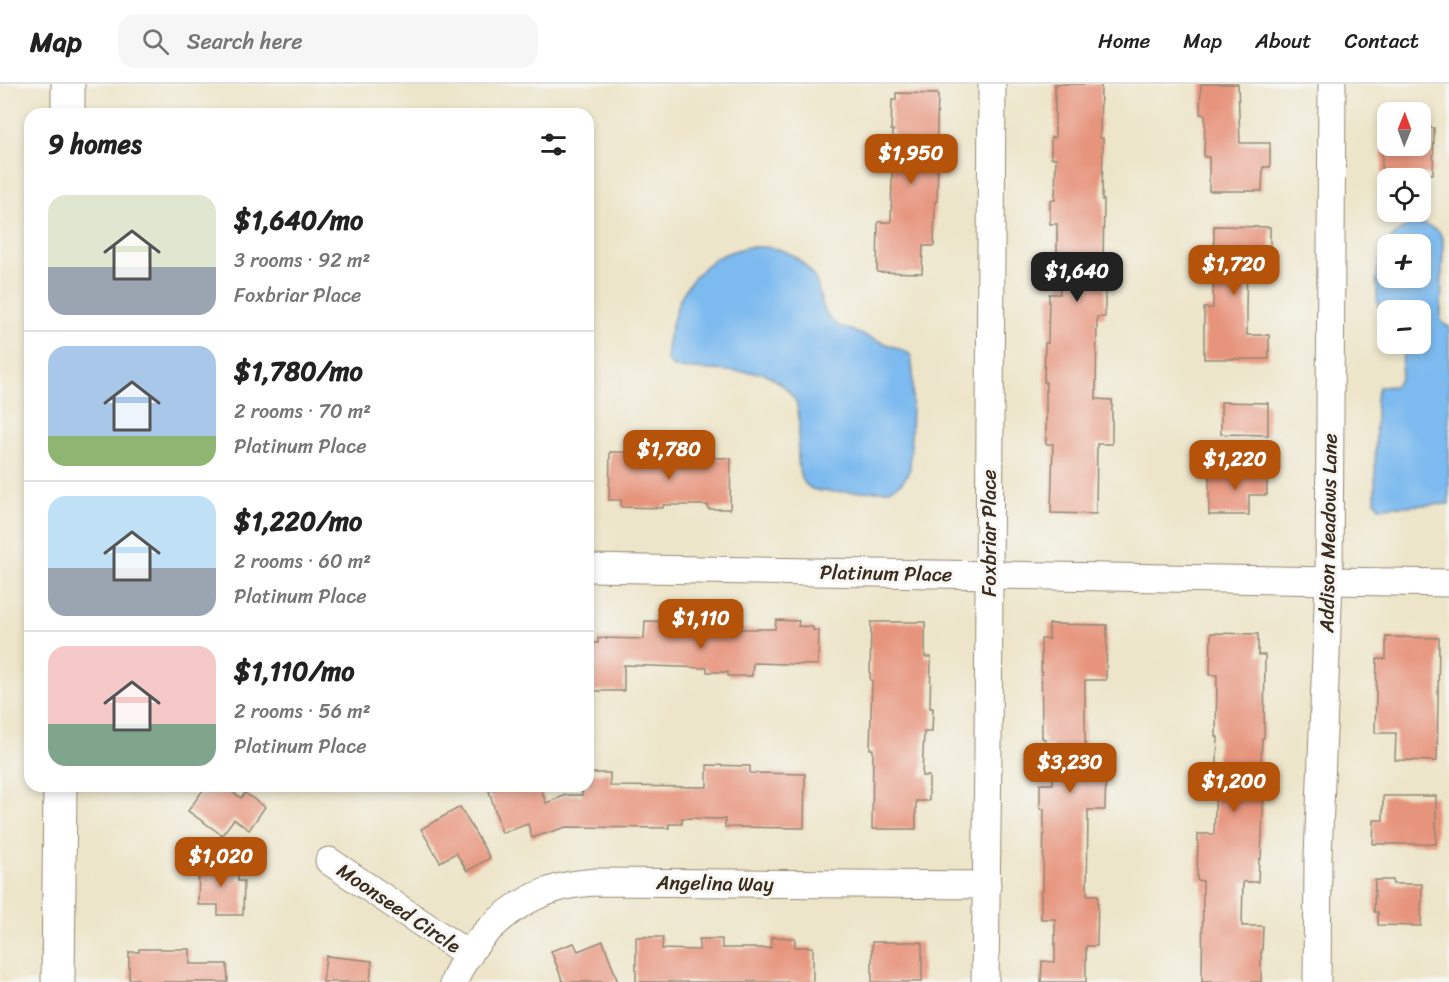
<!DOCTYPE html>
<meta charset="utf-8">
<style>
body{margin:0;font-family:Sriracha,sans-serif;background:#f6f6f6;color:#222;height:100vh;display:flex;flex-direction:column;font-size:22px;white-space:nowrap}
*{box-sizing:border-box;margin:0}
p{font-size:20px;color:#767676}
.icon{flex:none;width:33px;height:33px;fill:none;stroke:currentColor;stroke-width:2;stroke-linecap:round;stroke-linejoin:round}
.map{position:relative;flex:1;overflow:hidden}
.side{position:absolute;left:24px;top:24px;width:570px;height:684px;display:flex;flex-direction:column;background:#fff;border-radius:18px;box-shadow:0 3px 9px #0003}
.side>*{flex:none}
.needle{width:39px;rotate:1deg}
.controls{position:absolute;left:1377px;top:18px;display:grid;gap:12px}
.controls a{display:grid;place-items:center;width:54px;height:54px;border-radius:12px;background:#fff;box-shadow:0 3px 9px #0003;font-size:30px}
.price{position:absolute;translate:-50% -51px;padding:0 14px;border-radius:12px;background:#b45309;color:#fff;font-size:20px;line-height:39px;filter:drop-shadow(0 2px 3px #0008)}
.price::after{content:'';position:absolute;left:50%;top:36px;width:18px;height:14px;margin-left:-9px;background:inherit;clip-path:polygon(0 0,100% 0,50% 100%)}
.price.on{background:#222;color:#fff}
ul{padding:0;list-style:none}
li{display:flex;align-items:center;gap:18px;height:150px;padding:0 24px}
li+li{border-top:2px solid #e0e0e0}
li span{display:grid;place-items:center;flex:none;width:168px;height:120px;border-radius:18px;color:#555}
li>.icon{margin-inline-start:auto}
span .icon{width:72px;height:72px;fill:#fffc;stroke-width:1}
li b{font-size:26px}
h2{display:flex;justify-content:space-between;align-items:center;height:72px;padding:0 24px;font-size:26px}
header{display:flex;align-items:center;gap:36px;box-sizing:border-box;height:84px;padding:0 30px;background:#fff;border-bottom:2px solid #e0e0e0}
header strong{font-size:28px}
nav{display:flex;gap:33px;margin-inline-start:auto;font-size:21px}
.search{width:420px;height:54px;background:#f6f6f6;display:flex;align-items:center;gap:15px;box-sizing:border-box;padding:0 21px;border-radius:18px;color:#767676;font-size:22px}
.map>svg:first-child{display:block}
.water{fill:#7cbaef;stroke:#5c7286;stroke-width:1.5;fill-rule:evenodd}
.building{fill:#e7947d}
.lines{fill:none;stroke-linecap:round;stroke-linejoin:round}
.street-casing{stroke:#948874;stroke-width:29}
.secondary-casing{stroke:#948874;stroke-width:35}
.street{stroke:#fff;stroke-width:27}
.secondary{stroke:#fff;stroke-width:33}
.labels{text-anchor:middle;stroke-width:6;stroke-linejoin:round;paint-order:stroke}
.street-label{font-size:20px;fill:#3b2a1e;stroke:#f6f6f2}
</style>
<header>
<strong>Map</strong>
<div class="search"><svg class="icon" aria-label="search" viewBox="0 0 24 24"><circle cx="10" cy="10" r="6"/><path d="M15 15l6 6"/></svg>Search here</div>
<nav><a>Home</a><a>Map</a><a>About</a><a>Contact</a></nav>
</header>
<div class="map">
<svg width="1449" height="898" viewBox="0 0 1449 898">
<rect width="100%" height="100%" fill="#f6f6f2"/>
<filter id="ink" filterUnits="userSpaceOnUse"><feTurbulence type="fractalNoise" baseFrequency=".0167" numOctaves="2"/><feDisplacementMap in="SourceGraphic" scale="12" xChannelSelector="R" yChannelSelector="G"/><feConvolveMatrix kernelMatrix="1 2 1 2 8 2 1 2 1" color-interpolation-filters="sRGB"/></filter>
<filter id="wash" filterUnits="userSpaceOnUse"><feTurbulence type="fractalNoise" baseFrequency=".008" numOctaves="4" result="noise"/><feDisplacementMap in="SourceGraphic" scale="24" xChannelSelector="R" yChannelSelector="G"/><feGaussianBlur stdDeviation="1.35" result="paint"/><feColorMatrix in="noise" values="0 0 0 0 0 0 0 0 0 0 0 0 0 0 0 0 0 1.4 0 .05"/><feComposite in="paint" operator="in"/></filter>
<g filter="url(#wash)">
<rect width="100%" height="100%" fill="#ede5c9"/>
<!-- water -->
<g class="water">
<path d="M1410,141h15l14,6 4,9 -2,80 5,6h3v178l-70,3 -4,-6 1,-104 3,-10 15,-1 7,-8 3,-34h16v-34h-32l-1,2 -9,-5c-3,-25 -4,-53 16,-72 4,-4 11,-7 16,-10zM1388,160h32v34h-32z"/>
<path d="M748,163c11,0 22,-1 33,3 15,5 31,19 36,34 5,18 5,29 20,41l65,25 9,5 2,17 -3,96c-4,12 -10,18 -22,22 -17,1 -65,5 -78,-2 -23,-14 -4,-66 -15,-88 -6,-11 -20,-21 -31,-27l-88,-5c-4,-2 -8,-4 -9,-10 -2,-11 9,-52 15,-63 7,-13 19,-26 31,-35 10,-7 23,-10 35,-13z"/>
</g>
<g id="blocks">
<!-- building -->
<g class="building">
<path d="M1055,0h46l-1,54h3l-1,62h2l-1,64h2v53h-8l-1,82 16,1v44h-15l-1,70 -45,-1 2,-69h-7v-62h-2l1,-39h3l1,-49h11l-1,-42h-2v-28h-7v-24h5l1,-42h-5v-21l4,1z"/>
<path d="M1201,0h37l2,59h30v24h-7l-1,24h-53v-34h-5l1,-42 -5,-1z"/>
<path d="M896,9l42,1 -2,65h2l-1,42h-2l-1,45h-11l-1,27 -45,-1 1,-50h13l2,-92h-2l1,-30h4z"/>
<path d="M1382,44h6v18h32v-18h14l-1,46h-51z"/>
<path d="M1214,142l56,1v25l-20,-1v8h-3l-1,50h1v26h22v24h-65v-51h9z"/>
<path d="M1221,318l47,1v32l-47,-1z"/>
<path d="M610,368h51v5l70,1 -1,51h-22v-4h-45v3l-42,-1v-7h-12z"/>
<path d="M1209,387h58v24h-18v20h-40z"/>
<path d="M776,536l23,1 -1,5 15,1v3l6,1 -1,34 -65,-2 -1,13h-24v-4h-21v-4l-83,-3v26h-36v-48h10v-5l46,1 1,-18 86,2v6h44z"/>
<path d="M871,538h54v35h6l-1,51h3l-1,24h-8l-2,44h7v25h-13v28h-44l1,-80h-3l2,-69h-2z"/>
<path d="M1049,540l58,1 -1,55h-21v86h21l-1,44h-17l-1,85h11l-1,51h-11v36h-45l1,-21 13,1v-43h-14v-28h2l1,-82h-4v-25h13v-39h-8v-6l-3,-1 -1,-99h8z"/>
<path d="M1211,549l47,1v21h7l-1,83h-2l-2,51h4l-3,70h-2l-1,23h-15l-1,44h21l-1,26h-1v30h-59l1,-101 -6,-1 1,-46h16l4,-97h-2l1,-62h-7z"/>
<path d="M1386,553l53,1 -2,123 -42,-1 1,-27h-21l2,-74h9z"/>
<path d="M707,681l43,1v7l55,1 -1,54 -79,-1v-8l-43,-1v6h-13v4l-103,-1 -34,11 -4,-14 -26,9 -13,-42 15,-5h36l6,17 20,-8h16v-9h6v-13h22v13l97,1z"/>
<path d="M206,702h18l17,12 4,-5 20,14 -16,23 -15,-11 -12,16 -34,-24z"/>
<path d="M1383,712h53v48h-63l1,-24h9z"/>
<path d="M460,723l30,51 -23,13 -11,-18 -16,9 -19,-33z"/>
<path d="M199,779h39v18h6l-1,34h-25v-10h-20z"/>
<path d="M1375,796h18v4h29l-1,42 -43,-1v-13h-4z"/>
<path d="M636,853h27l-1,12 37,1v-11h23v9h49v-11l24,1v9h18v35h-177z"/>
<path d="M603,857l15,41h-55l-12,-31 23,-8 4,8z"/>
<rect x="872" y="858" width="50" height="40"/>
<path d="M139,865h51v15h37l1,18h-90v-3h-9v-27h10z"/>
<path d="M326,872l46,5 -2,21h-47z"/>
</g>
</g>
</g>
<g filter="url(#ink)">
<use href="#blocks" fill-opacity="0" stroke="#948874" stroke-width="1.5"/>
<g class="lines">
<defs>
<g id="street">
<path d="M588,484l861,15"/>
<path d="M329,777l140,94"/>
<path d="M454,898c16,-43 60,-82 104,-94 12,-4 25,-5 37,-6l392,3"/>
<path d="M985,898l3,-230 4,-668"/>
<path d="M1317,898l1,-125 11,-276 3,-497"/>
</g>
<g id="secondary">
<path d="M68,30v-30"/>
<path d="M58,898l2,-196"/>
</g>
</defs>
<!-- street casing -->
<use href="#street" class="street-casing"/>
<!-- secondary casing -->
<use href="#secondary" class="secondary-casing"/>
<!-- street -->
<use href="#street" class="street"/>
<!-- secondary -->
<use href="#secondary" class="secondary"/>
</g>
</g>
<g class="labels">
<!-- street labels -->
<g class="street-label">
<text transform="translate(989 449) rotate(-90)" y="7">Foxbriar Place</text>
<text transform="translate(1328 449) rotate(-89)" y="7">Addison Meadows Lane</text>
<text transform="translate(886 489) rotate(1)" y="7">Platinum Place</text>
<text transform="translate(715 799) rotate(1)" y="7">Angelina Way</text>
<text transform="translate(399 824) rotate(34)" y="7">Moonseed Circle</text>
</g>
</g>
</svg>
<div class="controls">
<a><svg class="needle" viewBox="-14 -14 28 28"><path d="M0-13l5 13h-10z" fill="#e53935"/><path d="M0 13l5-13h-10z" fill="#767676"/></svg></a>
<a><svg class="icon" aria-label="locate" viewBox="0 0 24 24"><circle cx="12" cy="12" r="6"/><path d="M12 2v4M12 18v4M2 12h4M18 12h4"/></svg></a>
<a>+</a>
<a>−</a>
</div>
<b class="price" style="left:911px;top:101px">$1,950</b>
<b class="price" style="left:1234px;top:212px">$1,720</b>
<b class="price on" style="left:1077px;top:219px">$1,640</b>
<b class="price" style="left:669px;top:397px">$1,780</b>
<b class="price" style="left:1235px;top:407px">$1,220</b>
<b class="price" style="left:701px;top:566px">$1,110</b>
<b class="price" style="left:1070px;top:710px">$3,230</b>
<b class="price" style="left:1234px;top:729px">$1,200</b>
<b class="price" style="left:221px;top:804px">$1,020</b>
<section class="side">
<h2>9 homes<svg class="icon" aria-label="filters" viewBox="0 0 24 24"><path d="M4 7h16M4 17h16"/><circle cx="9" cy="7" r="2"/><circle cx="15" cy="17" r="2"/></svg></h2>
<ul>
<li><span style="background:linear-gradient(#dfe7d0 60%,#9aa5b1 0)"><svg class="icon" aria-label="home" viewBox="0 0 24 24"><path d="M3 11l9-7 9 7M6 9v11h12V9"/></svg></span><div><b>$1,640/mo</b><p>3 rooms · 92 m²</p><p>Foxbriar Place</p></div></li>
<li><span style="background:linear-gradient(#a9c7e8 75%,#8fb573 0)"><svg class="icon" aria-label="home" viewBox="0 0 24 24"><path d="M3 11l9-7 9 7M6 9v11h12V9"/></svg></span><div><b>$1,780/mo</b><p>2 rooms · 70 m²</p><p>Platinum Place</p></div></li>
<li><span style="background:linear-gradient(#bfe0f5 60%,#9aa5b1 0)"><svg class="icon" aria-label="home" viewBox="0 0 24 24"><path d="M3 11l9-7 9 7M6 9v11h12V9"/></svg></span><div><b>$1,220/mo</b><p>2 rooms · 60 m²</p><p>Platinum Place</p></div></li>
<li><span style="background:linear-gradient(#f6c9c9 65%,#7fa58c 0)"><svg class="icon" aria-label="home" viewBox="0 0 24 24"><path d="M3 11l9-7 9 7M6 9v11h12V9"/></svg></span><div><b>$1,110/mo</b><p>2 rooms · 56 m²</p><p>Platinum Place</p></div></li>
</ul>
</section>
</div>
